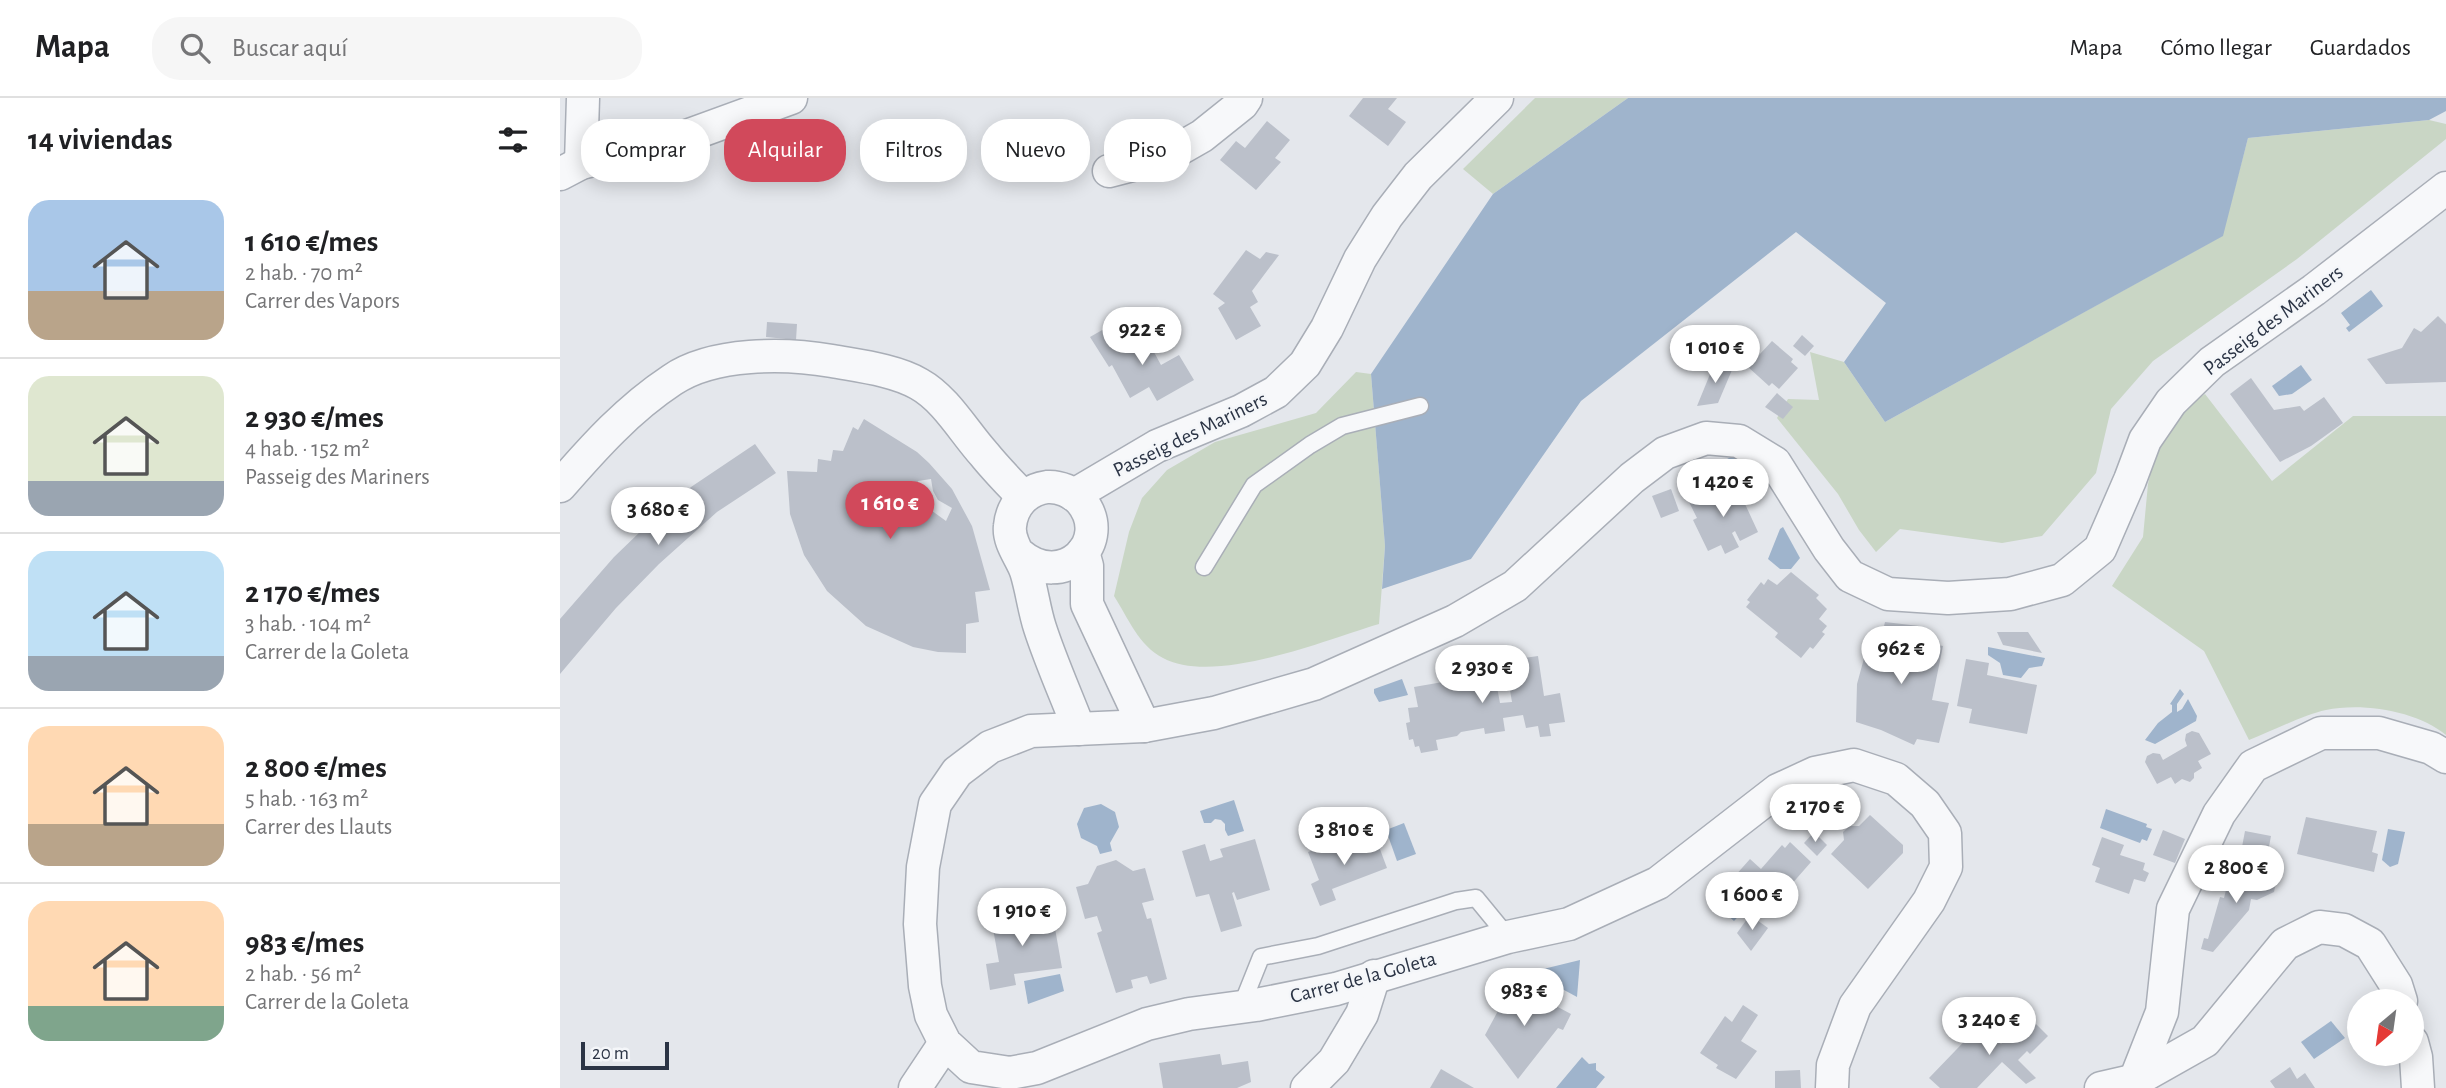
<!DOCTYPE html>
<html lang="es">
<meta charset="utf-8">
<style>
body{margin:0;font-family:"Alegreya Sans",sans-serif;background:#f6f6f6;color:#202124;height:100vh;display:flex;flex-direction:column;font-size:26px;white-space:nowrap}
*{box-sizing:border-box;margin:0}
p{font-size:23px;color:#757577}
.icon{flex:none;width:38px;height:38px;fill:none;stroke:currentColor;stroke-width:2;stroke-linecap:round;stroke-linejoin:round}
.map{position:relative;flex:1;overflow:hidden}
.drawer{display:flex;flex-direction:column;background:#fff;width:560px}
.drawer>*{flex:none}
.top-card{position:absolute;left:21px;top:21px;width:665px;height:63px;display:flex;gap:14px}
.needle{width:46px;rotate:209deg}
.fabs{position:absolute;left:1787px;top:891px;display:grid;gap:14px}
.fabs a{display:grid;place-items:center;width:77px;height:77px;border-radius:50%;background:#fff;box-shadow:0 4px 18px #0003;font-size:35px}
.scale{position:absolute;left:21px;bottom:18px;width:88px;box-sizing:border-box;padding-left:7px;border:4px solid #2b3445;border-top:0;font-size:19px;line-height:24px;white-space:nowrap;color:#2b3445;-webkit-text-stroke:5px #f4f6f9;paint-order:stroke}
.price{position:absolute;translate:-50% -60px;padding:0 16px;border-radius:24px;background:#fff;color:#222;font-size:23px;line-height:46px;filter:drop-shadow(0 2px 4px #0008)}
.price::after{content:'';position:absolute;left:50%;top:42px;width:21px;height:16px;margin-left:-10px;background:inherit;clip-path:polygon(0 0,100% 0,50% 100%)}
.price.on{background:#d1495b;color:#fff}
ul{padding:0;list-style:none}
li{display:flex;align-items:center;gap:21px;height:175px;padding:0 28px}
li+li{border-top:2px solid #e0e0e0}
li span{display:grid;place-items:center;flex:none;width:196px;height:140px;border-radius:21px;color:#555}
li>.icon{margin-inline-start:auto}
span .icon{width:84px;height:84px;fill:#fffc;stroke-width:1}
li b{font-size:30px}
h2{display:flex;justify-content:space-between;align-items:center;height:84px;padding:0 28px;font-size:30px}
.pill{padding:0 24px;border-radius:28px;background:#fff;box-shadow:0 4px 18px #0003;font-size:24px;line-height:63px}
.pill.on{background:#d1495b;color:#fff}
header{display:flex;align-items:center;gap:42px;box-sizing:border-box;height:98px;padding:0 35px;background:#fff;border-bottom:2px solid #e0e0e0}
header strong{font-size:33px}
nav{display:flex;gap:38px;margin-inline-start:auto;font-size:24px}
.search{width:490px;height:63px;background:#f6f6f6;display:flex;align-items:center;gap:18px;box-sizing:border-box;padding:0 24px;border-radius:28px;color:#757577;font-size:26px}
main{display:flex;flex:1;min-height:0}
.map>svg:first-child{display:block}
.green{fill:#c9d6c5}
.water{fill:#9fb4cc}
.building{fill:#bbc0ca;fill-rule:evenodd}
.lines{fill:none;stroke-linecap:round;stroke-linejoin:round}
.lane-casing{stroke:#a9aeb7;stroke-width:19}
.street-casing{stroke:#a9aeb7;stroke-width:35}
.lane{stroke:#f7f8fa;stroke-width:16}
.street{stroke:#f7f8fa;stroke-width:32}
.labels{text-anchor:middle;stroke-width:5;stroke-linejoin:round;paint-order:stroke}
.street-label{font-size:21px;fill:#2b3445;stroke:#f4f6f9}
</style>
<header>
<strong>Mapa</strong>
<div class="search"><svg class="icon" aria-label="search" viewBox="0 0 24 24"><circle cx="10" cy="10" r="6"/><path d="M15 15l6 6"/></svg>Buscar aquí</div>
<nav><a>Mapa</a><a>Cómo llegar</a><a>Guardados</a></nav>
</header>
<main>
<section class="drawer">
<h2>14 viviendas<svg class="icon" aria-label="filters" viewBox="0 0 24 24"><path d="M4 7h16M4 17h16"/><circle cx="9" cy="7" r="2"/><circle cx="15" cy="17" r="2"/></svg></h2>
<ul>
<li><span style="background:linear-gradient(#a9c7e8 65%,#b9a48a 0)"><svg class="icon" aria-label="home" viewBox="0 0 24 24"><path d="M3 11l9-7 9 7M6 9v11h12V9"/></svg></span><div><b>1 610 €/mes</b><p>2 hab. · 70 m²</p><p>Carrer des Vapors</p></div></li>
<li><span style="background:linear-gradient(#dfe7d0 75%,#9aa5b1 0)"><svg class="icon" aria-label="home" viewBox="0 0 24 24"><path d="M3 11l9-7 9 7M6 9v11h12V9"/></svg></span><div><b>2 930 €/mes</b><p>4 hab. · 152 m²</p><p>Passeig des Mariners</p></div></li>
<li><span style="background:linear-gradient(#bfe0f5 75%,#9aa5b1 0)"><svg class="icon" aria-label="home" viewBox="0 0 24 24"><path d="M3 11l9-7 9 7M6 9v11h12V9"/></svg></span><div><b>2 170 €/mes</b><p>3 hab. · 104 m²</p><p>Carrer de la Goleta</p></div></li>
<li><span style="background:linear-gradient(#ffd9b3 70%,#b9a48a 0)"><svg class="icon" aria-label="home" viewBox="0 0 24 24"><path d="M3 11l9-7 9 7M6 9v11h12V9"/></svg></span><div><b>2 800 €/mes</b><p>5 hab. · 163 m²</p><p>Carrer des Llauts</p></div></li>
<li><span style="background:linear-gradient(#ffd9b3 75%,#7fa58c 0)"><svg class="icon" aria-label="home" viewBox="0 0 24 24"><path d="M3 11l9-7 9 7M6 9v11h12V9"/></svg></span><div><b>983 €/mes</b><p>2 hab. · 56 m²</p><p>Carrer de la Goleta</p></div></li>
</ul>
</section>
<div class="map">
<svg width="1886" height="990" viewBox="0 0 1886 990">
<rect width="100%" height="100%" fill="#e4e7ec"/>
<!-- green -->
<g class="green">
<path d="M975,0h93l-135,96 -30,-25z"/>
<path d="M1869,22l17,4v15l-149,120 -144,102 -42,48 -15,64 -54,63 -40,7 -102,-14 -24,23 -17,-22 -21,-36 -61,-76 11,-19 31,1 -9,-48 34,10 41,60 337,-186 26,-98z"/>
<path d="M796,274l15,2 14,172 -6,78c-54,16 -164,62 -216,34 -24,-12 -35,-40 -49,-62l15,-64 13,-34 25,-28 48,-28 101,-29z"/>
<path d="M1645,296l67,87 81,-65h93v319c-28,-24 -84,-33 -120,-25 -23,5 -54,21 -77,30l-45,-89 -92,-65 31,-49 5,-53 9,-41 31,-37z"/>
</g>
<!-- water -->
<g class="water">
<path d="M1068,0h818v13l-17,9 -181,18 -25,98 -338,186 -41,-60 42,-59 -90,-71 -215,169 -110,158 -89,30 3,-43 -14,-172 122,-180z"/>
<path d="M1811,192l12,16 -34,26 -3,-4 4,-3 -9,-12z"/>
<path d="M1741,267l11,15 -20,14 -13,2 -7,-10z"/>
<path d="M1173,358l22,11 3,9 -3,3 5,9 -10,5 -9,-17 -4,-4 -19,7 -4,-11 10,-4 -1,-3z"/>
<path d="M1223,429l17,31 -9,11h-11l-12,-10 12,-30z"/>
<path d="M1428,549l57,11 -3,8 -13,2 -8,10 -18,-3 -3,-12 -12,-8z"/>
<path d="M842,581l6,16 -29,7 -5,-9v-4z"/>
<path d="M1620,591l4,5 -7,10v8l5,-3 6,-10 9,17 -1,5 -41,23 -10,-4 13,-17 14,-11v-7l-2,-1z"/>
<path d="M674,702l10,31 -16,5 -3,-6v-6l-4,-4 -6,-1 -4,4h-7l-4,-12z"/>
<path d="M1273,702l23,2 1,5 -6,5 -10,1 -12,13 -4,-1 -16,-17 -1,-4z"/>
<path d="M541,706l14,8 4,15 -9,16 2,8 -12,3 -3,-8 -16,-8 -4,-14 7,-16z"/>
<path d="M1546,711l41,15 -1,3 6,2 -5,12 -5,-2 -2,4 -40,-15z"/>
<path d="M844,725l12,31 -19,7 -11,-31z"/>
<path d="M1828,731l17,3 -7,32 -8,3 -8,-7z"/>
<path d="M1161,785l27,23 -14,15 -26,-23z"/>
<path d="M1020,862l-3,37 -46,-25z"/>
<path d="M500,876l4,17 -36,13 -4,-23z"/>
<path d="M1771,923l14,17 -31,21 -13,-17z"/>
<path d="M1022,959l7,7 7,-1v7l9,7 -9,11h-40z"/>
</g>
<!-- building -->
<g class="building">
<path d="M803,0h34l-9,11 18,13 -18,24 -39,-30z"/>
<path d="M707,23l23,19 -15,18 6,4 -25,28 -36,-30 16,-19 9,7z"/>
<path d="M686,152l14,9 6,-7 13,3 -27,36 6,11 -8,5 11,19 -25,14 -18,-32 7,-5 -12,-9z"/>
<path d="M1878,218l8,8v58l-60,2 -19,-25 35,-11 12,-20 7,4z"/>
<path d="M207,224l30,2 -1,16 -30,-3z"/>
<path d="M544,231l9,16 14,-8 9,14 13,-8 12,22 18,-10 15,25 -37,21 -8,-14 -19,11 -18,-33 -3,2 -19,-30z"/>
<path d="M1242,237l12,11 -9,10 -12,-10z"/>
<path d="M1212,243l21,18 -2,3 7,6 -19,21 -7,-6 -3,3 -21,-19z"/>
<path d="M1155,264l17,8 -14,33 -21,3z"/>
<path d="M1691,280l23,32 26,-4 4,5 20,-14 19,26 -32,23 -31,16 -50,-68z"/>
<path d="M1217,295l16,14 -10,12 -18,-12z"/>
<path d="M304,321l53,33 12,11 23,26 20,37 18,64 -15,2 4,30 -13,2v29l-28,-1 -25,-5 -47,-21 -39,-35 -23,-36 -14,-41 -3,-43 30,1 1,-13 13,2 2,-11 10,1 10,-24 5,3zM371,381l2,12 5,9 14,8 -6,13 -18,-13 -8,-13 -2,-14z"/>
<path d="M195,346l21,29 -59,39 -58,52 -43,44 -56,66v-55l54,-62 27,-26 50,-44z"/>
<path d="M1168,386l5,10 6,-3 19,41 -18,9 -5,-10 -3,2 7,14 -14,7 -4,-9 -13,6 -15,-31 4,-2 -8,-16z"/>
<path d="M1111,391l8,22 -18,7 -9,-22z"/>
<path d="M1231,474l28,23 -3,3 11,11 -8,10 8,7 -5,6 3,2 -12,15 -3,-2 -9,11 -26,-21 3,-4 -32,-26 4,-5 -3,-2 14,-18 3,3 4,-6 9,6z"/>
<path d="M1325,524l34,4 3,16 21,4 -11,54 17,3 -10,40 -22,-4 -3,6 -33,-15 -25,-8 1,-38 12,-44 11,2z"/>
<path d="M1437,534h31l14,21 -39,-8z"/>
<path d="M978,558l6,40 16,-3 5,29 -16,2 2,12 -11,1 -2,-11 -12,2 -3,-13 -20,3 2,13 -20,3 -1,-6 -23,4 -4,4 -21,4 2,10 -17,3 -2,-7 -4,1 -2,-8 -4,1 -3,-17 4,-1 -2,-14 10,-1 -4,-20 75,-13 9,4 -2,4 4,21 12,-1 -7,-41z"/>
<path d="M1406,561l23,4 -2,12 50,10 -10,49 -58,-11 3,-14 -15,-3z"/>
<path d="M1632,633l7,2 12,21 -13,7 4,7 -8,5v5l-4,4 -8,-3 -7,5 -4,-7 -14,7 -12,-22 2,-6 6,-3 7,1 3,6 24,-14 -2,-6 1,-6z"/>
<path d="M1310,717l33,30v8l-35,36 -37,-35 13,-14 -1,-8 6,-6h10z"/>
<path d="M1746,719l71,14 -5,21 6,2 -4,18 -77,-18z"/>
<path d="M1603,732l22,9 -10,24 -22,-8z"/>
<path d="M1685,733l26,5 -3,16 -26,-5z"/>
<path d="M1254,734l13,13 -10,11 -13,-13z"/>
<path d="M815,738l12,32 -55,21 4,11 -16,6 -9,-22 8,-4 -11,-28 16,-6 10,6z"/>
<path d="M1542,739l22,8 -4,10 25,8 -2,7 6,3 -4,9 -11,-3 -5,15 -34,-12 5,-14 -8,-3z"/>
<path d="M695,741l15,51 -33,10 -3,-8 -2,1 10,33 -21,6 -12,-38 -13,3 -14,-46 23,-7 5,17 13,-4 -3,-8z"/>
<path d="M1230,744l21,20 -42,48 -19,-16 -8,2 -7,-4 -3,-6 2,-9 16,-18 11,10 21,-24 3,3z"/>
<path d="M556,762l17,11 12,-3 9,32 -12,3 5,16 4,-1 16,61 -17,5 -3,-8 -16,4 2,8 -17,5 -19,-60 5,-2 -5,-15 -12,3 -9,-32 12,-3 9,-18z"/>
<path d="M1671,772l45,12 -2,10 -17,8 -6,-1 -2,11 -36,42 -12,-3 3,-11 4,1 12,-42 4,1z"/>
<path d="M456,810l3,16 34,-7 9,51 -48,6 2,11 -26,5 -4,-26 13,-2 -9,-50z"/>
<path d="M1190,817l18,13 -17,23 -14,-18z"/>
<path d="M953,885l58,31 -8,16 -5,-2 -40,51 -33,-44z"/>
<path d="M1183,907l15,10 -17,26 16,10 -21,28 -20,-11 2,-3 -18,-12 25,-37 7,6z"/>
<path d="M1468,918l20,20 -18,18 -3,-3 -9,9 18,18 -10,6 -24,-22 -25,26h-37l-11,-10 52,-54 20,20z"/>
<path d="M660,956l2,11 26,-4 3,21 -14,6h-74l-4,-25z"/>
<path d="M1730,969l7,12 8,-6 10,15h-40l-5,-7z"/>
<path d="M881,971l33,19h-44z"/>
<path d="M1240,972l1,18h-26v-17z"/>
</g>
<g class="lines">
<defs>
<g id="lane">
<path d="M644,469l50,-82 56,-40 32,-19 78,-20"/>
<path d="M681,909l20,-50 57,-11 138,-45 20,-3 32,39"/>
</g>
<g id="street">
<path d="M21,65l2,-65"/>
<path d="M549,73l58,-15 35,-20 40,-32 4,-6"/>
<path d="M0,76l21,-11 92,-22 118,-43"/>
<path d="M0,388c34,-39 68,-77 112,-106 41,-28 113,-27 160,-19 27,5 63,9 87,23 27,15 45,48 65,70 12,15 26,29 39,43"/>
<path d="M514,397l83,-49 84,-35 35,-19 29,-28 22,-36 33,-69 27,-43 31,-40 79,-78"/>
<path d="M523,454l4,14v38l57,122"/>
<path d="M459,456c44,38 95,-13 62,-53 -8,-9 -22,-15 -34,-14 -21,3 -35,18 -37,39 -2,16 11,31 16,45 6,19 8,39 14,57 11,34 26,67 39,101"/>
<path d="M1852,944l4,15 2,31"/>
<path d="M355,990l30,-45"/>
<path d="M747,990l27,-27 28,-47 12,-38"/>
<path d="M1272,990l1,-23 22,-59 74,-105 17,-34 -1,-34 -20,-29 -29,-25 -42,-14 -39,8 -37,17 -120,93 -89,41 -61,13 -172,52 -80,16 -67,9 -42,10 -110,44 -27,5 -39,-6 -26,-24 -14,-28 -6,-29 -5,-62 3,-57 12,-63 22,-32 33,-25 41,-16 113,-5 70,-13 100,-29 141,-63 60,-35 117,-108 33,-25 41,-15 33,3 36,22 54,86 21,27 38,18 60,4 62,-4 52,-14 38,-31 30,-69 15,-40 26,-38 41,-40 102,-72 132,-102"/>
<path d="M1541,990l35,-8 69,-39 80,-97 34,-17 25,3 26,14 26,41 5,16"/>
<path d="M1572,990l30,-76 11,-103 46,-95 34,-48 68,-33h58l52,15 15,9"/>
</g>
</defs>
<!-- lane casing -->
<use href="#lane" class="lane-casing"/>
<!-- street casing -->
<use href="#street" class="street-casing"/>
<!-- lane -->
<use href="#lane" class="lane"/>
<!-- street -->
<use href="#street" class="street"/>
</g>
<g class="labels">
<!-- street labels -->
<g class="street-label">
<text transform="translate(1713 222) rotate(-37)" y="7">Passeig des Mariners</text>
<text transform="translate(630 336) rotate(-26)" y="7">Passeig des Mariners</text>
<text transform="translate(803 879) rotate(-15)" y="7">Carrer de la Goleta</text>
</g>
</g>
</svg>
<div class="fabs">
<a><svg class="needle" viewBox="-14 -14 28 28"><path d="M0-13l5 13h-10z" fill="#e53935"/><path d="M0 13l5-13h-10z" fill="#757577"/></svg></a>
</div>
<div class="scale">20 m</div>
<b class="price" style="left:582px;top:269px">922 €</b>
<b class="price" style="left:1155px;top:287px">1 010 €</b>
<b class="price" style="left:1163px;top:421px">1 420 €</b>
<b class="price on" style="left:330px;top:443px">1 610 €</b>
<b class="price" style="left:98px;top:449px">3 680 €</b>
<b class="price" style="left:1341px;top:588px">962 €</b>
<b class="price" style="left:922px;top:607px">2 930 €</b>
<b class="price" style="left:1255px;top:746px">2 170 €</b>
<b class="price" style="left:784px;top:769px">3 810 €</b>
<b class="price" style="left:1676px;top:807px">2 800 €</b>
<b class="price" style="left:1192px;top:834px">1 600 €</b>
<b class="price" style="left:462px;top:850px">1 910 €</b>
<b class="price" style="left:964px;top:930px">983 €</b>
<b class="price" style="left:1429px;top:959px">3 240 €</b>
<div class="top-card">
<a class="pill">Comprar</a>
<a class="pill on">Alquilar</a>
<a class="pill">Filtros</a>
<a class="pill">Nuevo</a>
<a class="pill">Piso</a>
</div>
</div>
</main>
